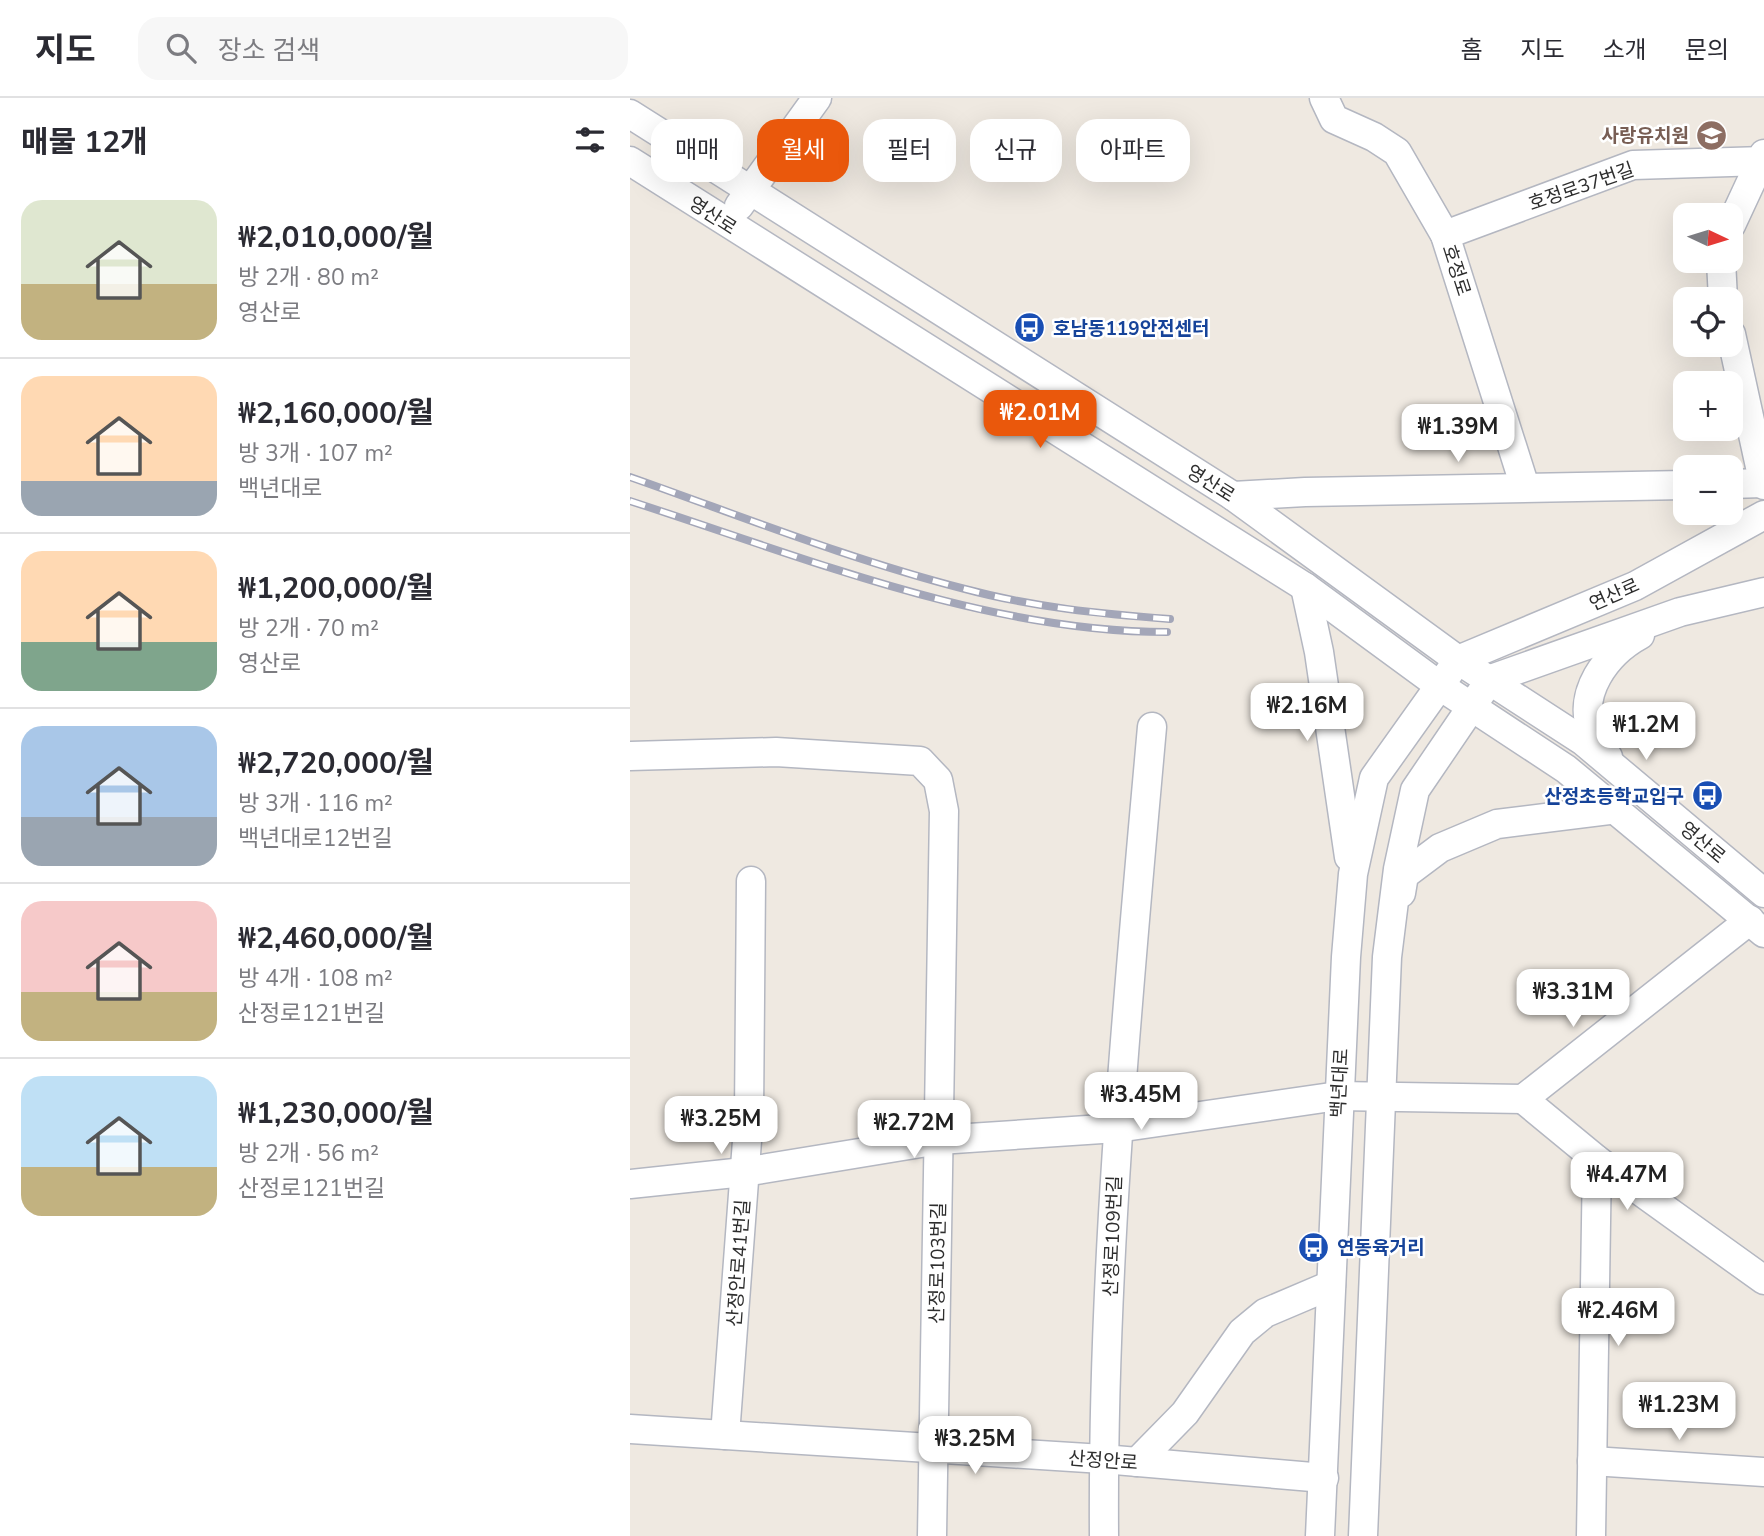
<!DOCTYPE html>
<html lang="ko">
<meta charset="utf-8">
<style>
body{margin:0;font-family:"Nunito Sans","Noto Sans KR",sans-serif;background:#f7f7f7;color:#2b2b33;height:100vh;display:flex;flex-direction:column;font-size:26px;white-space:nowrap}
*{box-sizing:border-box;margin:0}
p{font-size:23px;color:#7c7c81}
.icon{flex:none;width:38px;height:38px;fill:none;stroke:currentColor;stroke-width:2;stroke-linecap:round;stroke-linejoin:round}
.map{position:relative;flex:1;overflow:hidden}
.sheet{display:flex;flex-direction:column;background:#fff;width:630px}
.sheet>*{flex:none}
.banner{position:absolute;left:21px;top:21px;width:665px;height:63px;display:flex;gap:14px}
.needle{width:46px;rotate:94deg}
.tools{position:absolute;left:1043px;top:105px;display:grid;gap:14px}
.tools a{display:grid;place-items:center;width:70px;height:70px;border-radius:14px;background:#fff;box-shadow:0 7px 28px #0002;font-size:35px}
.price{position:absolute;translate:-50% -60px;padding:0 16px;border-radius:14px;background:#fff;color:#222;font-size:23px;line-height:46px;filter:drop-shadow(0 2px 4px #0008)}
.price::after{content:'';position:absolute;left:50%;top:42px;width:21px;height:16px;margin-left:-10px;background:inherit;clip-path:polygon(0 0,100% 0,50% 100%)}
.price.on{background:#ea580c;color:#fff}
ul{padding:0;list-style:none}
li{display:flex;align-items:center;gap:21px;height:175px;padding:0 21px}
li+li{border-top:2px solid #e1e1e2}
li span{display:grid;place-items:center;flex:none;width:196px;height:140px;border-radius:21px;color:#555}
li>.icon{margin-inline-start:auto}
span .icon{width:84px;height:84px;fill:#fffc;stroke-width:1}
li b{font-size:30px}
h2{display:flex;justify-content:space-between;align-items:center;height:84px;padding:0 21px;font-size:30px}
.tag{padding:0 24px;border-radius:21px;background:#fff;box-shadow:0 7px 28px #0002;font-size:24px;line-height:63px}
.tag.on{background:#ea580c;color:#fff}
header{display:flex;align-items:center;gap:42px;box-sizing:border-box;height:98px;padding:0 35px;background:#fff;border-bottom:2px solid #e1e1e2}
header strong{font-size:33px}
nav{display:flex;gap:38px;margin-inline-start:auto;font-size:24px}
.search{width:490px;height:63px;background:#f7f7f7;display:flex;align-items:center;gap:18px;box-sizing:border-box;padding:0 24px;border-radius:21px;color:#7c7c81;font-size:26px}
main{display:flex;flex:1;min-height:0}
.map>svg:first-child{display:block}
.lines{fill:none;stroke-linecap:round;stroke-linejoin:round}
.minor-casing{stroke:#b4b7c1;stroke-width:31}
.minor{stroke:#fff;stroke-width:28}
.rail-casing{stroke:#a3a6b8;stroke-width:8}
.rail{stroke:#fff;stroke-width:5;stroke-dasharray:16;stroke-linecap:butt}
.labels{text-anchor:middle;stroke-width:5;stroke-linejoin:round;paint-order:stroke}
.education-label{font-size:19px;font-weight:bold;fill:#785e54;stroke:#fff;text-anchor:end}
.street-label{font-size:19px;fill:#2e2e2e;stroke:#fff}
.transit-label{font-size:19px;font-weight:bold;fill:#164399;stroke:#fff;text-anchor:start}
</style>
<header>
<strong>지도</strong>
<div class="search"><svg class="icon" aria-label="search" viewBox="0 0 24 24"><circle cx="10" cy="10" r="6"/><path d="M15 15l6 6"/></svg>장소 검색</div>
<nav><a>홈</a><a>지도</a><a>소개</a><a>문의</a></nav>
</header>
<main>
<section class="sheet">
<h2>매물 12개<svg class="icon" aria-label="filters" viewBox="0 0 24 24"><path d="M4 7h16M4 17h16"/><circle cx="9" cy="7" r="2"/><circle cx="15" cy="17" r="2"/></svg></h2>
<ul>
<li><span style="background:linear-gradient(#dfe7d0 60%,#c2b280 0)"><svg class="icon" aria-label="home" viewBox="0 0 24 24"><path d="M3 11l9-7 9 7M6 9v11h12V9"/></svg></span><div><b>₩2,010,000/월</b><p>방 2개 · 80 m²</p><p>영산로</p></div></li>
<li><span style="background:linear-gradient(#ffd9b3 75%,#9aa5b1 0)"><svg class="icon" aria-label="home" viewBox="0 0 24 24"><path d="M3 11l9-7 9 7M6 9v11h12V9"/></svg></span><div><b>₩2,160,000/월</b><p>방 3개 · 107 m²</p><p>백년대로</p></div></li>
<li><span style="background:linear-gradient(#ffd9b3 65%,#7fa58c 0)"><svg class="icon" aria-label="home" viewBox="0 0 24 24"><path d="M3 11l9-7 9 7M6 9v11h12V9"/></svg></span><div><b>₩1,200,000/월</b><p>방 2개 · 70 m²</p><p>영산로</p></div></li>
<li><span style="background:linear-gradient(#a9c7e8 65%,#9aa5b1 0)"><svg class="icon" aria-label="home" viewBox="0 0 24 24"><path d="M3 11l9-7 9 7M6 9v11h12V9"/></svg></span><div><b>₩2,720,000/월</b><p>방 3개 · 116 m²</p><p>백년대로12번길</p></div></li>
<li><span style="background:linear-gradient(#f6c9c9 65%,#c2b280 0)"><svg class="icon" aria-label="home" viewBox="0 0 24 24"><path d="M3 11l9-7 9 7M6 9v11h12V9"/></svg></span><div><b>₩2,460,000/월</b><p>방 4개 · 108 m²</p><p>산정로121번길</p></div></li>
<li><span style="background:linear-gradient(#bfe0f5 65%,#c2b280 0)"><svg class="icon" aria-label="home" viewBox="0 0 24 24"><path d="M3 11l9-7 9 7M6 9v11h12V9"/></svg></span><div><b>₩1,230,000/월</b><p>방 2개 · 56 m²</p><p>산정로121번길</p></div></li>
</ul>
</section>
<div class="map">
<svg width="1134" height="1438" viewBox="0 0 1134 1438">
<rect width="100%" height="100%" fill="#efe9e1"/>
<g class="lines">
<defs>
<g id="minor">
<path d="M694,0l10,21 40,18 23,15 48,83 80,252"/>
<path d="M0,16l603,382 225,164 125,81 181,152"/>
<path d="M0,63l675,426 135,99 126,83 198,164"/>
<path d="M109,108l78,-108"/>
<path d="M1101,127l33,-71"/>
<path d="M815,137l188,-70 131,-4"/>
<path d="M1091,163l2,38"/>
<path d="M1101,236l33,151"/>
<path d="M1101,386l32,-1"/>
<path d="M603,398l72,-4 380,-7"/>
<path d="M675,489l14,65 30,205"/>
<path d="M861,581l189,-67 84,-20"/>
<path d="M0,658l146,-4 144,9 18,19 6,31 -12,725"/>
<path d="M978,659c-4,-7 -12,-15 -15,-23 -18,-40 14,-81 47,-99"/>
<path d="M771,795l3,-18 36,-27 57,-24 120,-15"/>
<path d="M893,1001l74,61 167,120"/>
<path d="M0,1086l114,-12 195,-32 178,-12 221,-32 185,3 227,-179"/>
<path d="M0,1331l473,30 221,19"/>
<path d="M95,1337l24,-321 2,-233"/>
<path d="M962,1363l172,11"/>
<path d="M507,1364l48,-49 57,-81 23,-19 66,-28"/>
<path d="M474,1438c-2,-271 24,-540 48,-809"/>
<path d="M690,1438l26,-579 7,-83 21,-96 84,-118 177,-74 129,-71"/>
<path d="M733,1438l24,-579 11,-88 17,-79 68,-100"/>
<path d="M961,1438l6,-376"/>
</g>
</defs>
<!-- minor casing -->
<use href="#minor" class="minor-casing"/>
<!-- minor -->
<use href="#minor" class="minor"/>
<defs>
<g id="rail">
<path d="M0,379c111,39 221,83 335,112 67,18 136,25 205,30"/>
<path d="M0,403c171,55 355,131 537,131"/>
</g>
</defs>
<!-- rail casing -->
<use href="#rail" class="rail-casing"/>
<!-- rail -->
<use href="#rail" class="rail"/>
</g>
<!-- icons -->
<defs>
<symbol id="school-disc" viewBox="-11 -11 22 22"><circle r="9.5" fill="#8d6e63" stroke="#fff"/><path d="M0-5L7-2L0 1L-7-2ZM-4 1L0 2.5L4 1V4Q0 6-4 4Z" fill="#fff"/></symbol>
<symbol id="bus-disc" viewBox="-11 -11 22 22"><circle r="9.5" fill="#1a4fb4" stroke="#fff"/><path d="M-5-6H5V4H4V6H2V4H-2V6H-4V4H-5ZM-3.5-4V0h7V-4ZM-3.5 1.2v1.5H-2V1.2ZM2 1.2v1.5H3.5V1.2Z" fill="#fff"/></symbol>
</defs>
<g fill-rule="evenodd">
<use href="#school-disc" x="1064" y="20" width="35" height="35"/>
<use href="#bus-disc" x="382" y="212" width="35" height="35"/>
<use href="#bus-disc" x="1060" y="680" width="35" height="35"/>
<use href="#bus-disc" x="666" y="1132" width="35" height="35"/>
</g>
<g class="labels">
<!-- education labels -->
<g class="education-label">
<text x="1059" y="44">사랑유치원</text>
</g>
<!-- street labels -->
<g class="street-label">
<text transform="translate(951 88) rotate(-19)" y="7">호정로37번길</text>
<text transform="translate(83 117) rotate(33)" y="7">영산로</text>
<text transform="translate(827 172) rotate(72)" y="7">호정로</text>
<text transform="translate(581 385) rotate(32)" y="7">영산로</text>
<text transform="translate(984 496) rotate(-24)" y="7">연산로</text>
<text transform="translate(1073 744) rotate(40)" y="7">영산로</text>
<text transform="translate(709 985) rotate(-87)" y="7">백년대로</text>
<text transform="translate(482 1138) rotate(-88)" y="7">산정로109번길</text>
<text transform="translate(108 1165) rotate(-86)" y="7">산정안로41번길</text>
<text transform="translate(307 1165) rotate(-89)" y="7">산정로103번길</text>
<text transform="translate(473 1362) rotate(4)" y="7">산정안로</text>
</g>
<!-- transit labels -->
<g class="transit-label">
<text x="423" y="237">호남동119안전센터</text>
<text x="1054" y="705" text-anchor="end">산정초등학교입구</text>
<text x="707" y="1156">연동육거리</text>
</g>
</g>
</svg>
<div class="tools">
<a><svg class="needle" viewBox="-14 -14 28 28"><path d="M0-13l5 13h-10z" fill="#e53935"/><path d="M0 13l5-13h-10z" fill="#7c7c81"/></svg></a>
<a><svg class="icon" aria-label="locate" viewBox="0 0 24 24"><circle cx="12" cy="12" r="6"/><path d="M12 2v4M12 18v4M2 12h4M18 12h4"/></svg></a>
<a>+</a>
<a>−</a>
</div>
<b class="price on" style="left:410px;top:352px">₩2.01M</b>
<b class="price" style="left:828px;top:366px">₩1.39M</b>
<b class="price" style="left:677px;top:645px">₩2.16M</b>
<b class="price" style="left:1016px;top:664px">₩1.2M</b>
<b class="price" style="left:943px;top:931px">₩3.31M</b>
<b class="price" style="left:511px;top:1034px">₩3.45M</b>
<b class="price" style="left:91px;top:1058px">₩3.25M</b>
<b class="price" style="left:284px;top:1062px">₩2.72M</b>
<b class="price" style="left:997px;top:1114px">₩4.47M</b>
<b class="price" style="left:988px;top:1250px">₩2.46M</b>
<b class="price" style="left:1049px;top:1344px">₩1.23M</b>
<b class="price" style="left:345px;top:1378px">₩3.25M</b>
<div class="banner">
<a class="tag">매매</a>
<a class="tag on">월세</a>
<a class="tag">필터</a>
<a class="tag">신규</a>
<a class="tag">아파트</a>
</div>
</div>
</main>
